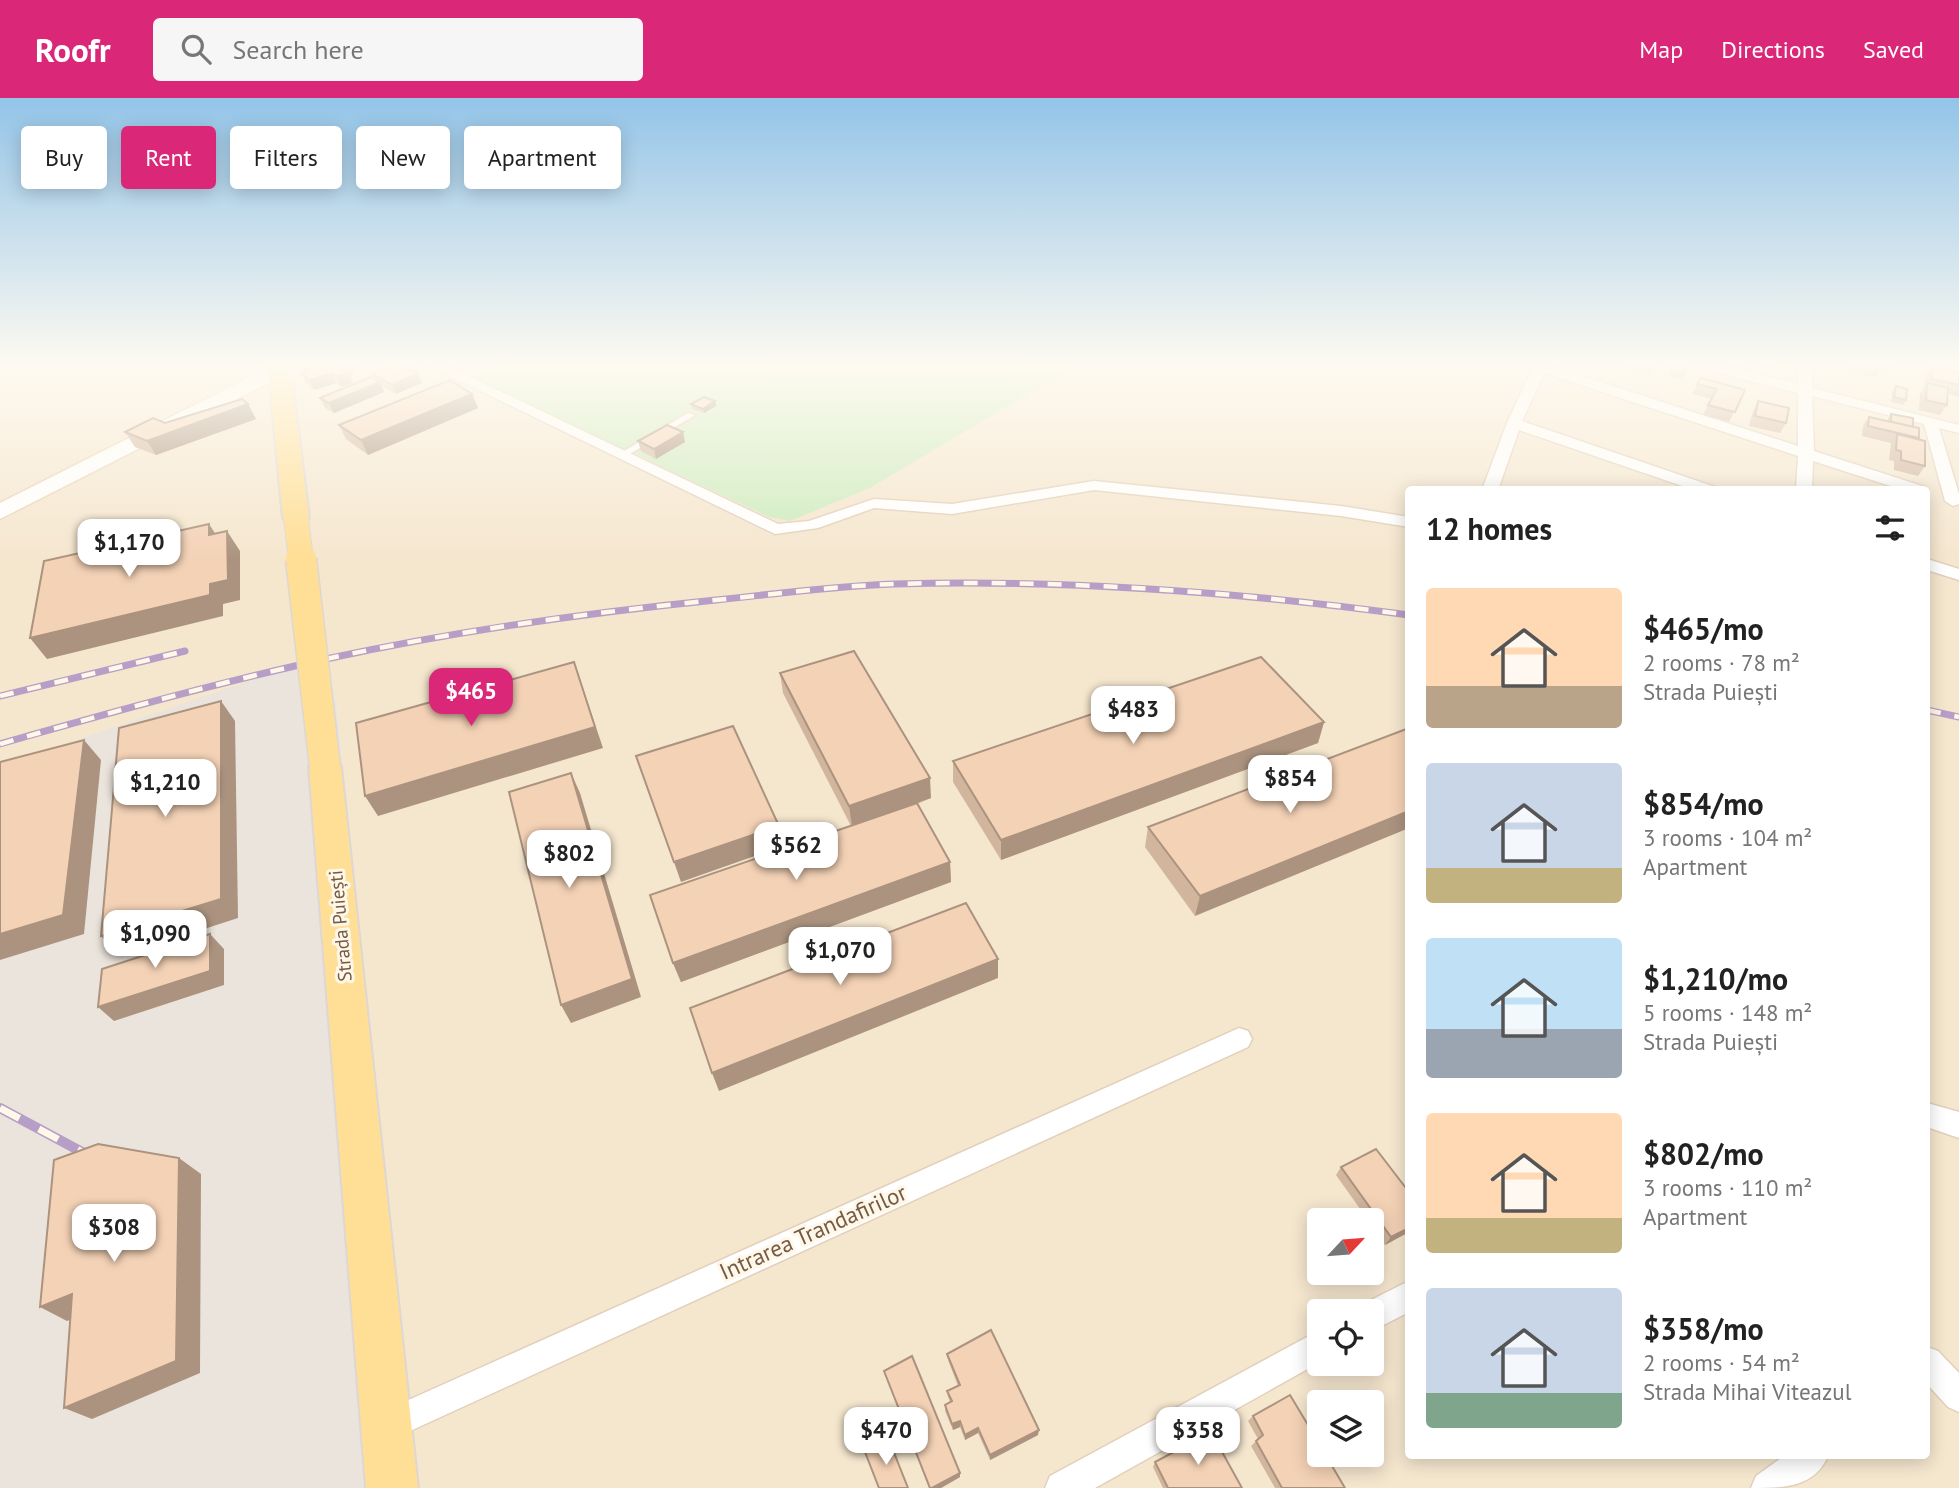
<!DOCTYPE html>
<meta charset="utf-8">
<style>
body{margin:0;font-family:"PT Sans",sans-serif;background:#f6f6f6;color:#222;height:100vh;display:flex;flex-direction:column;font-size:26px;white-space:nowrap}
*{box-sizing:border-box;margin:0}
p{font-size:23px;color:#767676}
.icon{flex:none;width:38px;height:38px;fill:none;stroke:currentColor;stroke-width:2;stroke-linecap:round;stroke-linejoin:round}
.map{position:relative;flex:1;overflow:hidden}
.sheet{position:absolute;left:1405px;top:388px;width:525px;height:973px;display:flex;flex-direction:column;background:#fff;border-radius:7px;box-shadow:0 4px 18px #0003}
.sheet>*{flex:none}
.guide{position:absolute;left:21px;top:28px;width:665px;height:63px;display:flex;gap:14px}
.needle{width:46px;rotate:64deg}
.controls{position:absolute;left:1307px;top:1110px;display:grid;gap:14px}
.controls a{display:grid;place-items:center;width:77px;height:77px;border-radius:7px;background:#fff;box-shadow:0 4px 18px #0003;font-size:35px}
.price{position:absolute;translate:-50% -60px;padding:0 16px;border-radius:14px;background:#fff;color:#222;font-size:23px;line-height:46px;filter:drop-shadow(0 2px 4px #0008)}
.price::after{content:'';position:absolute;left:50%;top:42px;width:21px;height:16px;margin-left:-10px;background:inherit;clip-path:polygon(0 0,100% 0,50% 100%)}
.price.active{background:#db2777;color:#fff}
ul{padding:0;list-style:none}
li{display:flex;align-items:center;gap:21px;height:175px;padding:0 21px}
li span{display:grid;place-items:center;flex:none;width:196px;height:140px;border-radius:7px;color:#555}
li>.icon{margin-inline-start:auto}
span .icon{width:84px;height:84px;fill:#fffc;stroke-width:1}
li b{font-size:30px}
h2{display:flex;justify-content:space-between;align-items:center;height:84px;padding:0 21px;font-size:30px}
.tag{padding:0 24px;border-radius:7px;background:#fff;box-shadow:0 4px 18px #0003;font-size:24px;line-height:63px}
.tag.active{background:#db2777;color:#fff}
header{display:flex;align-items:center;gap:42px;box-sizing:border-box;height:98px;padding:0 35px;background:#db2777;color:#fff}
header strong{font-size:33px}
nav{display:flex;gap:38px;margin-inline-start:auto;font-size:24px}
.search{width:490px;height:63px;background:#f6f6f6;display:flex;align-items:center;gap:18px;box-sizing:border-box;padding:0 24px;border-radius:7px;color:#767676;font-size:26px}
.map>svg:first-child{display:block}
.residential{fill:#f5e6ce;fill-rule:evenodd}
.industrial{fill:#ebe4dc}
.green{fill:#cdebbe}
.lines{fill:none;stroke-linecap:round;stroke-linejoin:round}
.lane-casing{stroke:#e2d0bb;stroke-width:4}
.street-casing{stroke:#e2d0bb;stroke-width:3}
.secondary-casing{stroke:#e9d3bb;stroke-width:3}
.primary-casing{stroke:#ded7d3;stroke-width:4}
.lane{fill:#fff;fill-rule:evenodd}
.street{fill:#fff;fill-rule:evenodd}
.secondary{fill:#fff;fill-rule:evenodd}
.primary{fill:#ffde95;fill-rule:evenodd}
.rail-far1-casing{stroke:#b69ec7;stroke-width:7}
.rail-casing{stroke:#b69ec7;stroke-width:10}
.rail-far1{stroke:#fff7e7;stroke-width:4.5;stroke-dasharray:14;stroke-linecap:butt}
.rail{stroke:#fff7e7;stroke-width:7;stroke-dasharray:22;stroke-linecap:butt}
.primary-bridge-far1-casing{stroke:#ded7d3;stroke-width:26;stroke-linecap:butt}
.primary-bridge-casing{stroke:#ded7d3;stroke-width:33;stroke-linecap:butt}
.primary-bridge-far1{stroke:#ffde95;stroke-width:24}
.primary-bridge{stroke:#ffde95;stroke-width:30}
.wall{fill:#d2b59d}
.shaded-wall{fill:#ab937f}
.building{fill:#f4d2b6;stroke:#ab937f;stroke-width:2}
.labels{text-anchor:middle;stroke-width:6;stroke-linejoin:round;paint-order:stroke}
.street-label{font-size:19px;fill:#755a46;stroke:#fff7e7}
.near-street-label{font-size:23px;fill:#755a46;stroke:#fff7e7}
</style>
<header>
<strong>Roofr</strong>
<div class="search"><svg class="icon" aria-label="search" viewBox="0 0 24 24"><circle cx="10" cy="10" r="6"/><path d="M15 15l6 6"/></svg>Search here</div>
<nav><a>Map</a><a>Directions</a><a>Saved</a></nav>
</header>
<div class="map">
<svg width="1959" height="1390" viewBox="0 0 1959 1390">
<rect width="100%" height="100%" fill="#fdf4e0"/>
<!-- residential -->
<path class="residential" d="M0,267h1959v1123h-1546l-76,-781 -10,-43 -84,21 -243,81zM1409,392h518v966h-518zM1320,1122h52v52h-52zM1320,1213h52v52h-52zM1320,1304h52v52h-52z"/>
<!-- industrial -->
<path class="industrial" d="M325,557l12,52 76,781h-413v-722z"/>
<!-- green -->
<path class="green" d="M499,267h566l7,3 -202,120 -80,33 -21,-4 -296,-139z"/>
<g class="lines">
<defs>
<path id="lane" d="M688,315l7,2 -72,43 -7,-2z"/>
<g id="street">
<path d="M427,267h18l333,159 31,-3 65,-22 78,5 142,-23 247,25 68,11v10l-68,-11 -247,-26 -142,24 -78,-6 -56,20 -43,6z"/>
<path d="M1534,267h14l250,81v-53l-98,-25 -2,-3h23l77,19v-19h14v23l147,37v8l-20,-5 20,66v10l-6,2 -8,-5 -21,-77 -112,-28 2,55 111,36 2,3h-24l-90,-29 -1,29h-16l2,-34 -254,-83 -22,48 193,66 2,3h-23l-175,-60 -21,60h-16l25,-67z"/>
<path d="M1922,267l37,3v8l-35,-8z"/>
<path d="M1927,461l32,10v11l-32,-10z"/>
<path d="M1239,930l9,3 4,8 -4,8 -851,390 -11,5 -11,-5 -5,-11 5,-11z"/>
<path d="M1927,1005l32,9v26l-32,-11z"/>
<path d="M1409,1183v31l-37,19v-20h-13l2,-6z"/>
<path d="M1320,1232v32l-225,126h-50l5,-12z"/>
<path d="M1927,1249l11,4 21,22v39l-11,-5 -21,-23z"/>
<path d="M1784,1358h44c-14,32 -45,32 -77,32l5,-12z"/>
</g>
<path id="secondary" d="M282,267l7,5 -3,4 -286,145v-16l272,-137z"/>
<g id="primary">
<path d="M268,267h22l19,153 -4,5 -9,3 -9,-3 -4,-5z"/>
<path d="M325,657l12,4 4,8 77,721h-52l-57,-721 4,-8z"/>
</g>
</defs>
<!-- lane casing -->
<use href="#lane" class="lane-casing"/>
<!-- street casing -->
<use href="#street" class="street-casing"/>
<!-- secondary casing -->
<use href="#secondary" class="secondary-casing"/>
<!-- primary casing -->
<use href="#primary" class="primary-casing"/>
<!-- lane -->
<use href="#lane" class="lane"/>
<!-- street -->
<use href="#street" class="street"/>
<!-- secondary -->
<use href="#secondary" class="secondary"/>
<!-- primary -->
<use href="#primary" class="primary"/>
<defs>
<g id="rail-far1">
<path d="M0,598l185,-45"/>
<path d="M1927,612l32,7"/>
<path d="M0,646c108,-31 216,-61 326,-85 129,-28 259,-46 390,-59 59,-6 119,-14 178,-16 172,-5 345,8 515,31"/>
</g>
<path id="rail" d="M0,1010l95,51"/>
</defs>
<!-- rail-far1 casing -->
<use href="#rail-far1" class="rail-far1-casing"/>
<!-- rail casing -->
<use href="#rail" class="rail-casing"/>
<!-- rail-far1 -->
<use href="#rail-far1" class="rail-far1"/>
<!-- rail -->
<use href="#rail" class="rail"/>
<defs>
<path id="primary-bridge-far1" d="M296,420l5,42"/>
<path id="primary-bridge" d="M301,461l24,208"/>
</defs>
<!-- primary-bridge-far1 casing -->
<use href="#primary-bridge-far1" class="primary-bridge-far1-casing"/>
<!-- primary-bridge casing -->
<use href="#primary-bridge" class="primary-bridge-casing"/>
<!-- primary-bridge-far1 -->
<use href="#primary-bridge-far1" class="primary-bridge-far1"/>
<!-- primary-bridge -->
<use href="#primary-bridge" class="primary-bridge"/>
</g>
<!-- wall -->
<g class="wall">
<path d="M1616,267h42l-7,10z"/>
<path d="M1672,267h15l-5,14 -13,-3z"/>
<path d="M1759,267h19l-3,5 -16,-4z"/>
<path d="M1852,267h42l-4,7 -10,-2 -4,7 -26,-7z"/>
<path d="M1933,267l26,7v25l-11,-3 -1,11 -7,10 -21,-5 1,-17 4,-6 2,-12z"/>
<path d="M304,268l50,4 -3,1 2,5 -3,1 3,6 -12,4 -5,-4 -22,7 -9,-8 -4,-10 5,-1z"/>
<path d="M418,275l4,10 -26,11 -15,-8 3,6 -50,21 -9,-5 -5,-10 55,-19 -3,-5z"/>
<path d="M1701,280l44,12 -16,32 -26,-7 8,-16 -19,-5z"/>
<path d="M1896,288l10,14 -3,5 -12,-3 1,-11z"/>
<path d="M472,296l6,14 -110,47 -22,-16 -7,-14z"/>
<path d="M715,303l1,5 -12,7 -12,-4 -1,-5z"/>
<path d="M1758,303l28,22 -6,10 -31,-7 4,-15z"/>
<path d="M248,306l8,15 -100,36 -21,-8 -10,-15z"/>
<path d="M1891,316l22,13 6,11 -1,1 7,27 -7,10 -24,-6v-9l-5,-1 2,-17 -29,-7 1,-10 6,-9 19,4v-3z"/>
<path d="M638,343l47,1 -29,17 -15,-8z"/>
<path d="M780,575l151,125 -14,6 33,58 1,20 -270,100 -8,-19 178,-137 -68,-133z"/>
<path d="M1324,624l-6,21 -317,117 -48,-78v-21z"/>
<path d="M1409,630l-214,188 -50,-69 3,-20z"/>
<path d="M1341,1069l68,65 -24,13 -13,-19v-6h-4l-32,-45z"/>
<path d="M947,1256l91,81 -48,25 -12,-27 -13,7 -5,-13 -7,3 -8,-19v-6l5,-3 -2,-5 -1,-6 11,-5 -10,-26z"/>
<path d="M884,1273l76,102v4l-19,11h-12z"/>
<path d="M1253,1318l92,72h-70l-24,-42 7,-7 -10,-18z"/>
<path d="M1155,1364l87,26h-79l-10,-21z"/>
</g>
<!-- shaded-wall -->
<g class="shaded-wall">
<path d="M346,267h6l2,5 -3,1 2,5 -3,1 3,6 -12,4 -5,-10z"/>
<path d="M332,275l4,10 -22,7 -5,-10z"/>
<path d="M418,275l4,10 -26,11 -4,-9z"/>
<path d="M380,284l4,10 -50,21 -5,-10z"/>
<path d="M472,296l6,14 -110,47 -7,-15z"/>
<path d="M715,303l1,5 -12,7 -1,-4z"/>
<path d="M248,306l8,15 -100,36 -9,-14z"/>
<path d="M683,334l2,10 -29,17 -2,-10z"/>
<path d="M209,426l13,20 -13,-9z"/>
<path d="M227,433l13,20v49l-17,4v12l-176,43 -17,-21 180,-54z"/>
<path d="M574,564l29,86 -225,68 -13,-20z"/>
<path d="M221,603l14,20 3,197 -117,38 -20,-20z"/>
<path d="M1324,624l-6,21 -317,117v-20z"/>
<path d="M84,642l17,20 -17,174 -84,26v-26z"/>
<path d="M571,675l9,20 61,204 -70,26 -10,-18z"/>
<path d="M930,680l1,20 -79,28 -3,-20z"/>
<path d="M1409,713v17l-214,88 5,-20z"/>
<path d="M779,728l4,20 -102,36 -7,-20z"/>
<path d="M950,764l1,20 -270,100 -8,-19z"/>
<path d="M210,836l14,15v36l-110,36 -16,-14z"/>
<path d="M998,861v19l-279,113 -7,-18z"/>
<path d="M179,1060l22,16 -1,199 -108,46 -28,-11z"/>
<path d="M1409,1130v4l-24,13 6,-8z"/>
<path d="M72,1196l27,14 -32,13 -27,-14z"/>
<path d="M960,1323v6l-7,3 -1,-6z"/>
<path d="M978,1330v5l-13,7v-5z"/>
<path d="M1039,1332l-1,5 -48,25v-5z"/>
<path d="M960,1375v4l-19,11h-9z"/>
</g>
<!-- building -->
<g class="building">
<path d="M308,267h39l2,1 -6,2 6,5 -13,4 -4,-4 -23,7 -8,-8 7,-2 -4,-4z"/>
<path d="M394,267h9l15,8 -26,12 -20,-11z"/>
<path d="M1673,267h14l-3,9 -13,-2z"/>
<path d="M1933,267l26,7v13l-28,-6z"/>
<path d="M371,279l9,5 -51,21 -9,-5z"/>
<path d="M1701,280l44,12 -10,22 -27,-7 9,-16 -20,-5z"/>
<path d="M450,282l22,14 -111,46 -22,-15z"/>
<path d="M1927,285l21,5 -1,17 -21,-5z"/>
<path d="M1896,288l11,3 -1,11 -12,-3z"/>
<path d="M704,299l11,4 -12,8 -12,-5z"/>
<path d="M242,301l6,5 -101,37 -22,-9 28,-14 12,5z"/>
<path d="M1758,303l31,7 -3,15 -31,-7z"/>
<path d="M1891,316l22,4v9l-22,-5z"/>
<path d="M1869,319l50,11v10l-51,-12z"/>
<path d="M667,327l16,7 -29,17 -16,-8z"/>
<path d="M1897,336l28,7v25l-24,-6v-9l-5,-1z"/>
<path d="M209,426v11l18,-4 1,49 -18,4v11l-180,43 14,-77z"/>
<path d="M854,553l76,127 -81,28 -69,-133z"/>
<path d="M1261,559l63,65 -323,118 -48,-79z"/>
<path d="M574,564l21,65 -230,69 -9,-73z"/>
<path d="M221,603v198l-120,37 18,-208z"/>
<path d="M733,628l46,100 -105,36 -38,-106z"/>
<path d="M1409,630v83l-209,85 -52,-69z"/>
<path d="M84,642l-21,175 -63,19v-172z"/>
<path d="M571,675l61,206 -71,26 -52,-213z"/>
<path d="M917,705l33,59 -277,101 -23,-68z"/>
<path d="M966,805l32,56 -286,114 -22,-65z"/>
<path d="M210,836v37l-112,36 4,-38z"/>
<path d="M98,1046l81,14 -3,203 -112,47 8,-114 -32,13 14,-147z"/>
<path d="M1376,1051l33,43v36l-18,9 -50,-70z"/>
<path d="M991,1232l48,100 -49,25 -12,-27 -13,7 -5,-14 -8,3 -7,-19 7,-4 -5,-10 13,-6 -13,-31z"/>
<path d="M912,1258l48,117 -28,15h-2l-46,-117z"/>
<path d="M1290,1297l30,50v9h5l20,34h-63l-26,-47 7,-6 -10,-19z"/>
<path d="M1211,1334l31,56h-74l-13,-26z"/>
<path d="M889,1342l19,48h-29l-14,-36z"/>
</g>
<!-- sky -->
<linearGradient id="sky" x2="0" y2="1"><stop stop-color="#93c4e8"/><stop offset="0.58" stop-color="#fefaf1"/><stop offset="1" stop-color="#fefaf1" stop-opacity="0"/></linearGradient>
<rect width="1959" height="461" fill="url(#sky)"/>
<g class="labels">
<!-- street labels -->
<g class="street-label">
<text transform="translate(340 828) rotate(-95)" y="7">Strada Puiești</text>
</g>
<!-- near-street labels -->
<g class="near-street-label">
<text transform="translate(813 1134) rotate(-24)" y="8">Intrarea Trandafirilor</text>
</g>
</g>
</svg>
<div class="controls">
<a><svg class="needle" viewBox="-14 -14 28 28"><path d="M0-13l5 13h-10z" fill="#e53935"/><path d="M0 13l5-13h-10z" fill="#767676"/></svg></a>
<a><svg class="icon" aria-label="locate" viewBox="0 0 24 24"><circle cx="12" cy="12" r="6"/><path d="M12 2v4M12 18v4M2 12h4M18 12h4"/></svg></a>
<a><svg class="icon" aria-label="layers" viewBox="0 0 24 24"><path d="M12 4l9 5-9 5-9-5zM3 14l9 5 9-5"/></svg></a>
</div>
<b class="price" style="left:129px;top:481px">$1,170</b>
<b class="price active" style="left:471px;top:630px">$465</b>
<b class="price" style="left:1133px;top:648px">$483</b>
<b class="price" style="left:1290px;top:717px">$854</b>
<b class="price" style="left:165px;top:721px">$1,210</b>
<b class="price" style="left:796px;top:784px">$562</b>
<b class="price" style="left:569px;top:792px">$802</b>
<b class="price" style="left:155px;top:872px">$1,090</b>
<b class="price" style="left:840px;top:889px">$1,070</b>
<b class="price" style="left:114px;top:1166px">$308</b>
<b class="price" style="left:886px;top:1369px">$470</b>
<b class="price" style="left:1198px;top:1369px">$358</b>
<div class="guide">
<a class="tag">Buy</a>
<a class="tag active">Rent</a>
<a class="tag">Filters</a>
<a class="tag">New</a>
<a class="tag">Apartment</a>
</div>
<section class="sheet">
<h2>12 homes<svg class="icon" aria-label="filters" viewBox="0 0 24 24"><path d="M4 7h16M4 17h16"/><circle cx="9" cy="7" r="2"/><circle cx="15" cy="17" r="2"/></svg></h2>
<ul>
<li><span style="background:linear-gradient(#ffd9b3 70%,#b9a48a 0)"><svg class="icon" aria-label="home" viewBox="0 0 24 24"><path d="M3 11l9-7 9 7M6 9v11h12V9"/></svg></span><div><b>$465/mo</b><p>2 rooms · 78 m²</p><p>Strada Puiești</p></div></li>
<li><span style="background:linear-gradient(#c9d6e8 75%,#c2b280 0)"><svg class="icon" aria-label="home" viewBox="0 0 24 24"><path d="M3 11l9-7 9 7M6 9v11h12V9"/></svg></span><div><b>$854/mo</b><p>3 rooms · 104 m²</p><p>Apartment</p></div></li>
<li><span style="background:linear-gradient(#bfe0f5 65%,#9aa5b1 0)"><svg class="icon" aria-label="home" viewBox="0 0 24 24"><path d="M3 11l9-7 9 7M6 9v11h12V9"/></svg></span><div><b>$1,210/mo</b><p>5 rooms · 148 m²</p><p>Strada Puiești</p></div></li>
<li><span style="background:linear-gradient(#ffd9b3 75%,#c2b280 0)"><svg class="icon" aria-label="home" viewBox="0 0 24 24"><path d="M3 11l9-7 9 7M6 9v11h12V9"/></svg></span><div><b>$802/mo</b><p>3 rooms · 110 m²</p><p>Apartment</p></div></li>
<li><span style="background:linear-gradient(#c9d6e8 75%,#7fa58c 0)"><svg class="icon" aria-label="home" viewBox="0 0 24 24"><path d="M3 11l9-7 9 7M6 9v11h12V9"/></svg></span><div><b>$358/mo</b><p>2 rooms · 54 m²</p><p>Strada Mihai Viteazul</p></div></li>
</ul>
</section>
</div>
